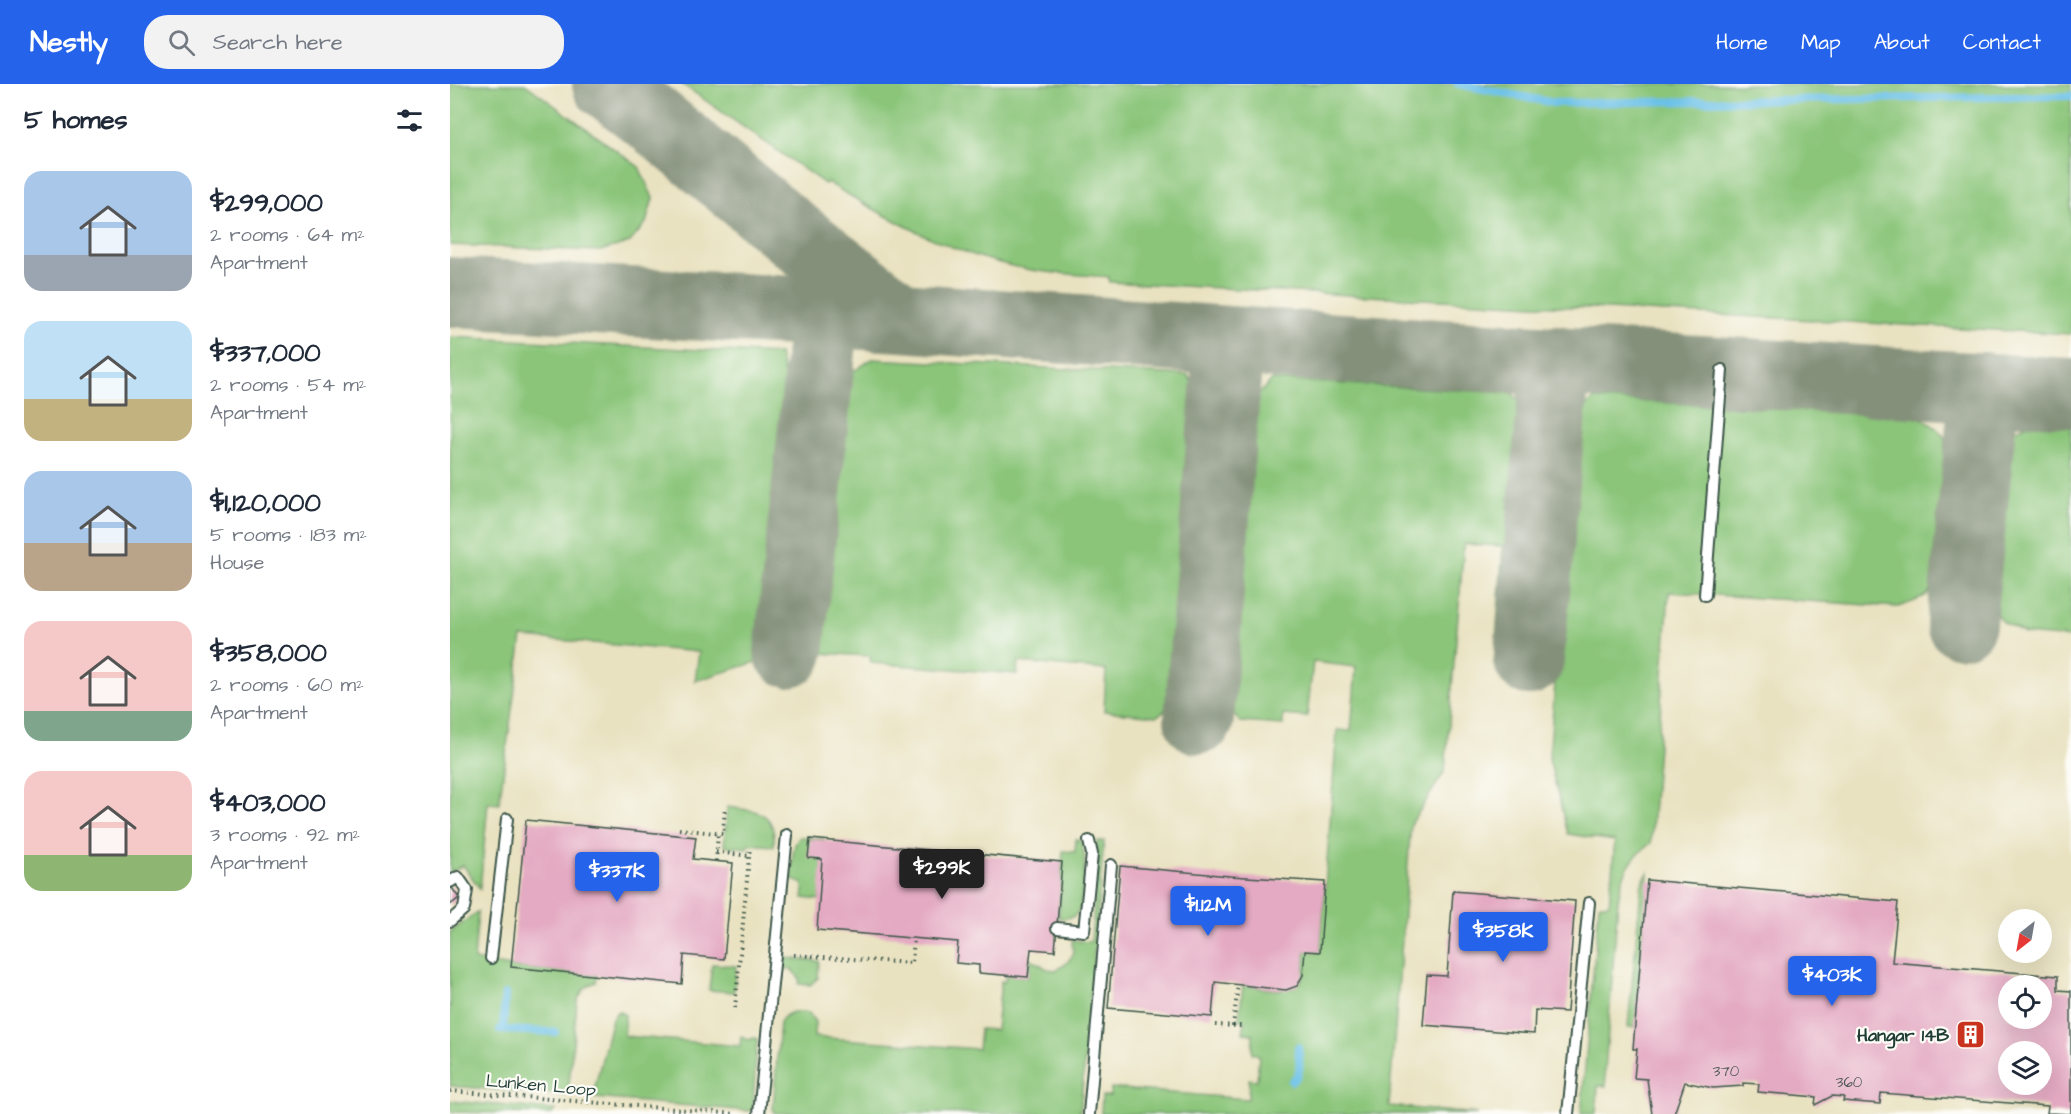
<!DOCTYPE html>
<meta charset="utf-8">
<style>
body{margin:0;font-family:"Architects Daughter",sans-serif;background:#f2f2f3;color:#1f2937;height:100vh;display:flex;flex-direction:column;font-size:22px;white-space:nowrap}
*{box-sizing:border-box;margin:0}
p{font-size:20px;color:#747a83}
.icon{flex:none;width:33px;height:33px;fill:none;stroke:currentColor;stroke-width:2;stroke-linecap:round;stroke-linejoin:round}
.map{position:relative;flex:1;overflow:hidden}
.side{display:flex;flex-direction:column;background:#fff;width:450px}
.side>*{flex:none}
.needle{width:39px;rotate:211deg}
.controls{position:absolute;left:1548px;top:825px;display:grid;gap:12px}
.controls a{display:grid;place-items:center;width:54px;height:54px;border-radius:50%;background:#fff;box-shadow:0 6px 24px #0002;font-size:30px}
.price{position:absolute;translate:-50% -51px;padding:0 14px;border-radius:6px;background:#2563eb;color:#fff;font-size:20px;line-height:39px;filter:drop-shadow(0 2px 3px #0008)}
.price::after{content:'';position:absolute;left:50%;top:36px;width:18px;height:14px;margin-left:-9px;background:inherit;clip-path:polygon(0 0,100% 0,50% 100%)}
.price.on{background:#222;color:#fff}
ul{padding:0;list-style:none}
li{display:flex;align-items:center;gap:18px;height:150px;padding:0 24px}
li span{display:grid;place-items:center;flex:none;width:168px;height:120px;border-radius:18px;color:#555}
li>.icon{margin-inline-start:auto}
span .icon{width:72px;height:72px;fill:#fffc;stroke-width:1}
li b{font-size:26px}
h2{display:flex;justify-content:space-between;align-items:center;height:72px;padding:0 24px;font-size:26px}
header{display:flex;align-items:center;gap:36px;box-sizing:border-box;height:84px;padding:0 30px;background:#2563eb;color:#fff}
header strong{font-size:28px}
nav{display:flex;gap:33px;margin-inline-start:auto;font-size:21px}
.search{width:420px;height:54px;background:#f2f2f3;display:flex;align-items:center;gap:15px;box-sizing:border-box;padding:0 21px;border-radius:24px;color:#747a83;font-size:22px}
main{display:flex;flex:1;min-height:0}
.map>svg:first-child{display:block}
.green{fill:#8ac579;stroke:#548156;stroke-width:1.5}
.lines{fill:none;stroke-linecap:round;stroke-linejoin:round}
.stream{stroke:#6bc1e8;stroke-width:8}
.taxiway{stroke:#84907a;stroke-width:70}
.building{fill:#e4aac3;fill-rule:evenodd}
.service-casing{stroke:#3d5649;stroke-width:14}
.path{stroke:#3d5649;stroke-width:4;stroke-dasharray:1.5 4.5;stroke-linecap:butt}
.service{stroke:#fff;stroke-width:10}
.labels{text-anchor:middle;stroke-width:4.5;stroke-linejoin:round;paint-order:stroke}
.number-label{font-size:15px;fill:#505858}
.poi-label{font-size:18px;font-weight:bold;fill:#1f3d34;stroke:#fdfcf7;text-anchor:end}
.street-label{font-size:18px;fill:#1f3d34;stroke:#fdfcf7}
</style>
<header>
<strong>Nestly</strong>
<div class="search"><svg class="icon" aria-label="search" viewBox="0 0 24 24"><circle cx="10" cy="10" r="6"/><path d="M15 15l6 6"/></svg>Search here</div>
<nav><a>Home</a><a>Map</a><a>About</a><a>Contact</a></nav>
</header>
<main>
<section class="side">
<h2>5 homes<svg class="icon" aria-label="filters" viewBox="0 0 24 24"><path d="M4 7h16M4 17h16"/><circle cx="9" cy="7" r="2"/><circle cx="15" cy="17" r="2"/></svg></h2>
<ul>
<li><span style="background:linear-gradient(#a9c7e8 70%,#9aa5b1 0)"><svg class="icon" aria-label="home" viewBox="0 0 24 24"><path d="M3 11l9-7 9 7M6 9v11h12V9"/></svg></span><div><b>$299,000</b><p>2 rooms · 64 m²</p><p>Apartment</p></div></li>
<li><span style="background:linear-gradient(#bfe0f5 65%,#c2b280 0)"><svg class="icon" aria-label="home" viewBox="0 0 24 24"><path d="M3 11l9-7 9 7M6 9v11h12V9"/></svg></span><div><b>$337,000</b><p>2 rooms · 54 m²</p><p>Apartment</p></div></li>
<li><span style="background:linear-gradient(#a9c7e8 60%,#b9a48a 0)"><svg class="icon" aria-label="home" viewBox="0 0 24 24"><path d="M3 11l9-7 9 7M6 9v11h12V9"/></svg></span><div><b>$1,120,000</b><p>5 rooms · 183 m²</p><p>House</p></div></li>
<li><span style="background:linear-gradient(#f6c9c9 75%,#7fa58c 0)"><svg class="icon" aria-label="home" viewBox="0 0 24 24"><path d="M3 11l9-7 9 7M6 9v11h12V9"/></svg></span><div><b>$358,000</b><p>2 rooms · 60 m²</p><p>Apartment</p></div></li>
<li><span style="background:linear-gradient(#f6c9c9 70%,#8fb573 0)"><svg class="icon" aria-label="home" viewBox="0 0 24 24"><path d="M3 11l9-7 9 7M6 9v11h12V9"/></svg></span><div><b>$403,000</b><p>3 rooms · 92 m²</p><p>Apartment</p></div></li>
</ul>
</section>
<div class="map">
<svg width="1621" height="1030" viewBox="0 0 1621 1030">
<rect width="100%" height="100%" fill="#fdfcf7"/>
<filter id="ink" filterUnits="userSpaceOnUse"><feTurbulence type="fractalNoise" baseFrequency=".0167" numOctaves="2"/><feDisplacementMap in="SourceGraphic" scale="12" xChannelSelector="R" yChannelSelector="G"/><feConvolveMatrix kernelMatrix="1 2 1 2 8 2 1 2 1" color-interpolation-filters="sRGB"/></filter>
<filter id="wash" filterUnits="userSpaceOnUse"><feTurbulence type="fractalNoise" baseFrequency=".008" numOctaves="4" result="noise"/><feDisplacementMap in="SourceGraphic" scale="24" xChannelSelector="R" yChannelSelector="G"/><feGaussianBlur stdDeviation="1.35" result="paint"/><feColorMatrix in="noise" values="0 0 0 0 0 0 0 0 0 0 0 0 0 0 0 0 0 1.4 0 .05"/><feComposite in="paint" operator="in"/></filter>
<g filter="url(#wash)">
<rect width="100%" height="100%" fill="#e9e2c1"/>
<!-- green -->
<g class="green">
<path d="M0,0h75l114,83 14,31 -7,25 -16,19 -29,9 -151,-6z"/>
<path d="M232,0h1389v250l-962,-52v-5c-26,-2 -52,-3 -78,-7 -74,-13 -141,-50 -204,-88l-2,2z"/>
<path d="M0,253l329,17 7,28 -23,278 -68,21 4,-29 -177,-15 -23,167 -11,-1 -8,86 -17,-24 -13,8z"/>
<path d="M422,275l316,16 10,20 -28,311 -13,10 -53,-5 2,-41 -88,-8 -1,12 -146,-11 -1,-7 -51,-3 21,-260 5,-16z"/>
<path d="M822,296l240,13 16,17 -22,248 -12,7 9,-119 -39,-2 -19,227 -34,53 -22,282 88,8h-376l1,-18h8l1,-8 137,11 1,-20 8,1 2,-25 -7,-2 1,-19 -10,-1 2,-12 -6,-1 4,-35c18,2 53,14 61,-10 2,-7 1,-17 1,-24l15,1 17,-222 14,1 5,-64 -43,-5 -6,55 -24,-2v10l-43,-3 -9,-11 25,-314z"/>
<path d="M1144,315l324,17c13,8 27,15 30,32 3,15 -3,122 -10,132 -12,20 -20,20 -40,27l-229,-15 -18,251c-23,17 -28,29 -33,57l-13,171 1,15h-8l-2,28h-15l18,-210h10l6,-63 -47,-7 -19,-75 27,-343z"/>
<path d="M1583,338l38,2v214l-46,-4 -24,-13 -8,-14 -4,-21 6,-85 8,-50 11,-21z"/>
<path d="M277,723c30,4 49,3 47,39l-26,-2 -1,4 -23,-2z"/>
<path d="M350,753l24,2 -4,61 -17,-2 1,-8 -2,-7 -10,-3c1,-14 -2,-33 8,-43z"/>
<path d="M626,755l4,1c9,20 2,47 0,69 -6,10 -11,9 -22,9l5,-67 12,1z"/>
<path d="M647,757h7l-24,273 -306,-1 -1,-5 7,-86c8,-12 16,-11 29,-9l6,9 -1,15 164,12 2,-20 16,1 5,-49 4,1 1,-7 22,2 2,-19 17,11 9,1 10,-6 7,-9 -1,-15 19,2 7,-87z"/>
<path d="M1198,789l-13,154h-7l13,-138 2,-9z"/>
<path d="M28,828l-4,48 37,7 86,8 -1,7c-11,4 -15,9 -19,20l-9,92 -2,1 -116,-9v-154z"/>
<path d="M335,874l34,3 -1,17 -8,7 -11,-1 1,-5 -9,-10 -7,-1z"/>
<path d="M262,880l24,2 -2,26 -25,-2z"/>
<path d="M168,927l7,4 -1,21 116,10 1,-10 6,4 8,-2 2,1 -4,68 -2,4 -156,-13 -2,-3 19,-77z"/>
<path d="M0,1017l106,9 -4,4 -102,-2z"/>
</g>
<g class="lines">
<!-- stream -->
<g class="stream">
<path d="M1008,0l96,19 517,-7"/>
<path d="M50,946l55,2"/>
<path d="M53,946l2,-36"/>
<path d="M842,997c11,-8 7,-22 6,-34"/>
</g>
<!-- taxiway -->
<g class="taxiway">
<path d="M157,0l46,35 140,115 108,83"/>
<path d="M0,208l451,25 328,24 842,52"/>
<path d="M1511,539l24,-236"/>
<path d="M339,568l36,-338"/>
<path d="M1079,576l27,-300"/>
<path d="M749,635l30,-378"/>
</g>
</g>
<g id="blocks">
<!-- building -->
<g class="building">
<path d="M76,736l170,17 -3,22 40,4 -9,96 -40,-4 -2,29 -171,-17z"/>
<path d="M360,755l252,23 -7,89 -24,-2 -3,28 -49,-4v-8l-23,-2 2,-21 -141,-12 5,-71 -14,-1z"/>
<path d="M670,782l110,10 95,6 -5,70 -15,-1 -2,24 -6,11 -11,4 -71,-8 -3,35 -104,-9z"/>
<path d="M1197,796l251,22 -6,60 166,14v14l13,1v123l-24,-1 1,-7 -167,-13 -1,11 -37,-3 1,-4 -12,-1 -17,9 1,-8 -58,-5 1,-8 -16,-1v3l-30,2 -28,-6 -11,32h-22l-5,-35 -13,-1 3,-29h-4zM1558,902h34v32h-34zM1558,968h34v32h-34z"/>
<path d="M0,801l9,13 -9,7z"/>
<path d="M1003,807l122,10 -8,111 -32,-2 -1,24 -111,-9 4,-50 20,1z"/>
</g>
</g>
</g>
<g filter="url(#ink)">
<use href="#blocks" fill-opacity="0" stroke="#3d5649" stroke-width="1.5"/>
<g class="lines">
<defs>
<g id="service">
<path d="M1255,511l17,-225"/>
<path d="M0,798l8,-5 9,13 -3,19 -14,12"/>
<path d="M607,844l27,3 8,-77 -3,-13"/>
<path d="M41,874l16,-139"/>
<path d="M309,1030l28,-279"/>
<path d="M639,1030l22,-249"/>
<path d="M1118,1030l21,-211"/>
</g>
</defs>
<!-- service casing -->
<use href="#service" class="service-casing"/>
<!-- path -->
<g class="path">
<path d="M229,745l44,5 2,-27"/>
<path d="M266,768l34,4"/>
<path d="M266,777l2,-28"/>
<path d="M344,871l118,8 2,-25"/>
<path d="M285,924l15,-161"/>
<path d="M765,941l26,1"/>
<path d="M783,942l5,-41"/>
<path d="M0,1007l287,23"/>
</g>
<!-- service -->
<use href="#service" class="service"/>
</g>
</g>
<!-- icons -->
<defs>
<symbol id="building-square" viewBox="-11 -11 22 22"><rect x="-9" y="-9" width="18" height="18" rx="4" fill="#c8321e" stroke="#fdfcf7"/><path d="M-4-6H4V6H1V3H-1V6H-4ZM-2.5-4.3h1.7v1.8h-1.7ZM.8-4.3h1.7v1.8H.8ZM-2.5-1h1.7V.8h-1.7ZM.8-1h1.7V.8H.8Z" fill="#fff"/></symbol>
</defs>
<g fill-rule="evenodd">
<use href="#building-square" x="1504" y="934" width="33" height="33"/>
</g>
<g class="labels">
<!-- number labels -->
<g class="number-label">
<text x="1276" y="992">370</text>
<text x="1399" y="1003">360</text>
</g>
<!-- poi labels -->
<g class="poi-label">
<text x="1499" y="957">Hangar 14B</text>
</g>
<!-- street labels -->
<g class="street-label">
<text transform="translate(91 1001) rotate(5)" y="6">Lunken Loop</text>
</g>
</g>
</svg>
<div class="controls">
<a><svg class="needle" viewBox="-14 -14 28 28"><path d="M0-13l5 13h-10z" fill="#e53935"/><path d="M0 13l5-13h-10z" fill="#747a83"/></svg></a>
<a><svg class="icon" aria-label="locate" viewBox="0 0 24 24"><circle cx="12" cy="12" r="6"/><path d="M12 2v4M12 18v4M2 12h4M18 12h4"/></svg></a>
<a><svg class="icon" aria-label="layers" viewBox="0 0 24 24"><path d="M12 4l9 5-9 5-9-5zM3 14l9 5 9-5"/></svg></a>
</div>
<b class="price on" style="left:492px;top:816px">$299K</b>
<b class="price" style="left:167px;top:819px">$337K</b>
<b class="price" style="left:758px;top:853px">$1.12M</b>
<b class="price" style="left:1053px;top:879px">$358K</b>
<b class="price" style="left:1382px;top:923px">$403K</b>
</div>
</main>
